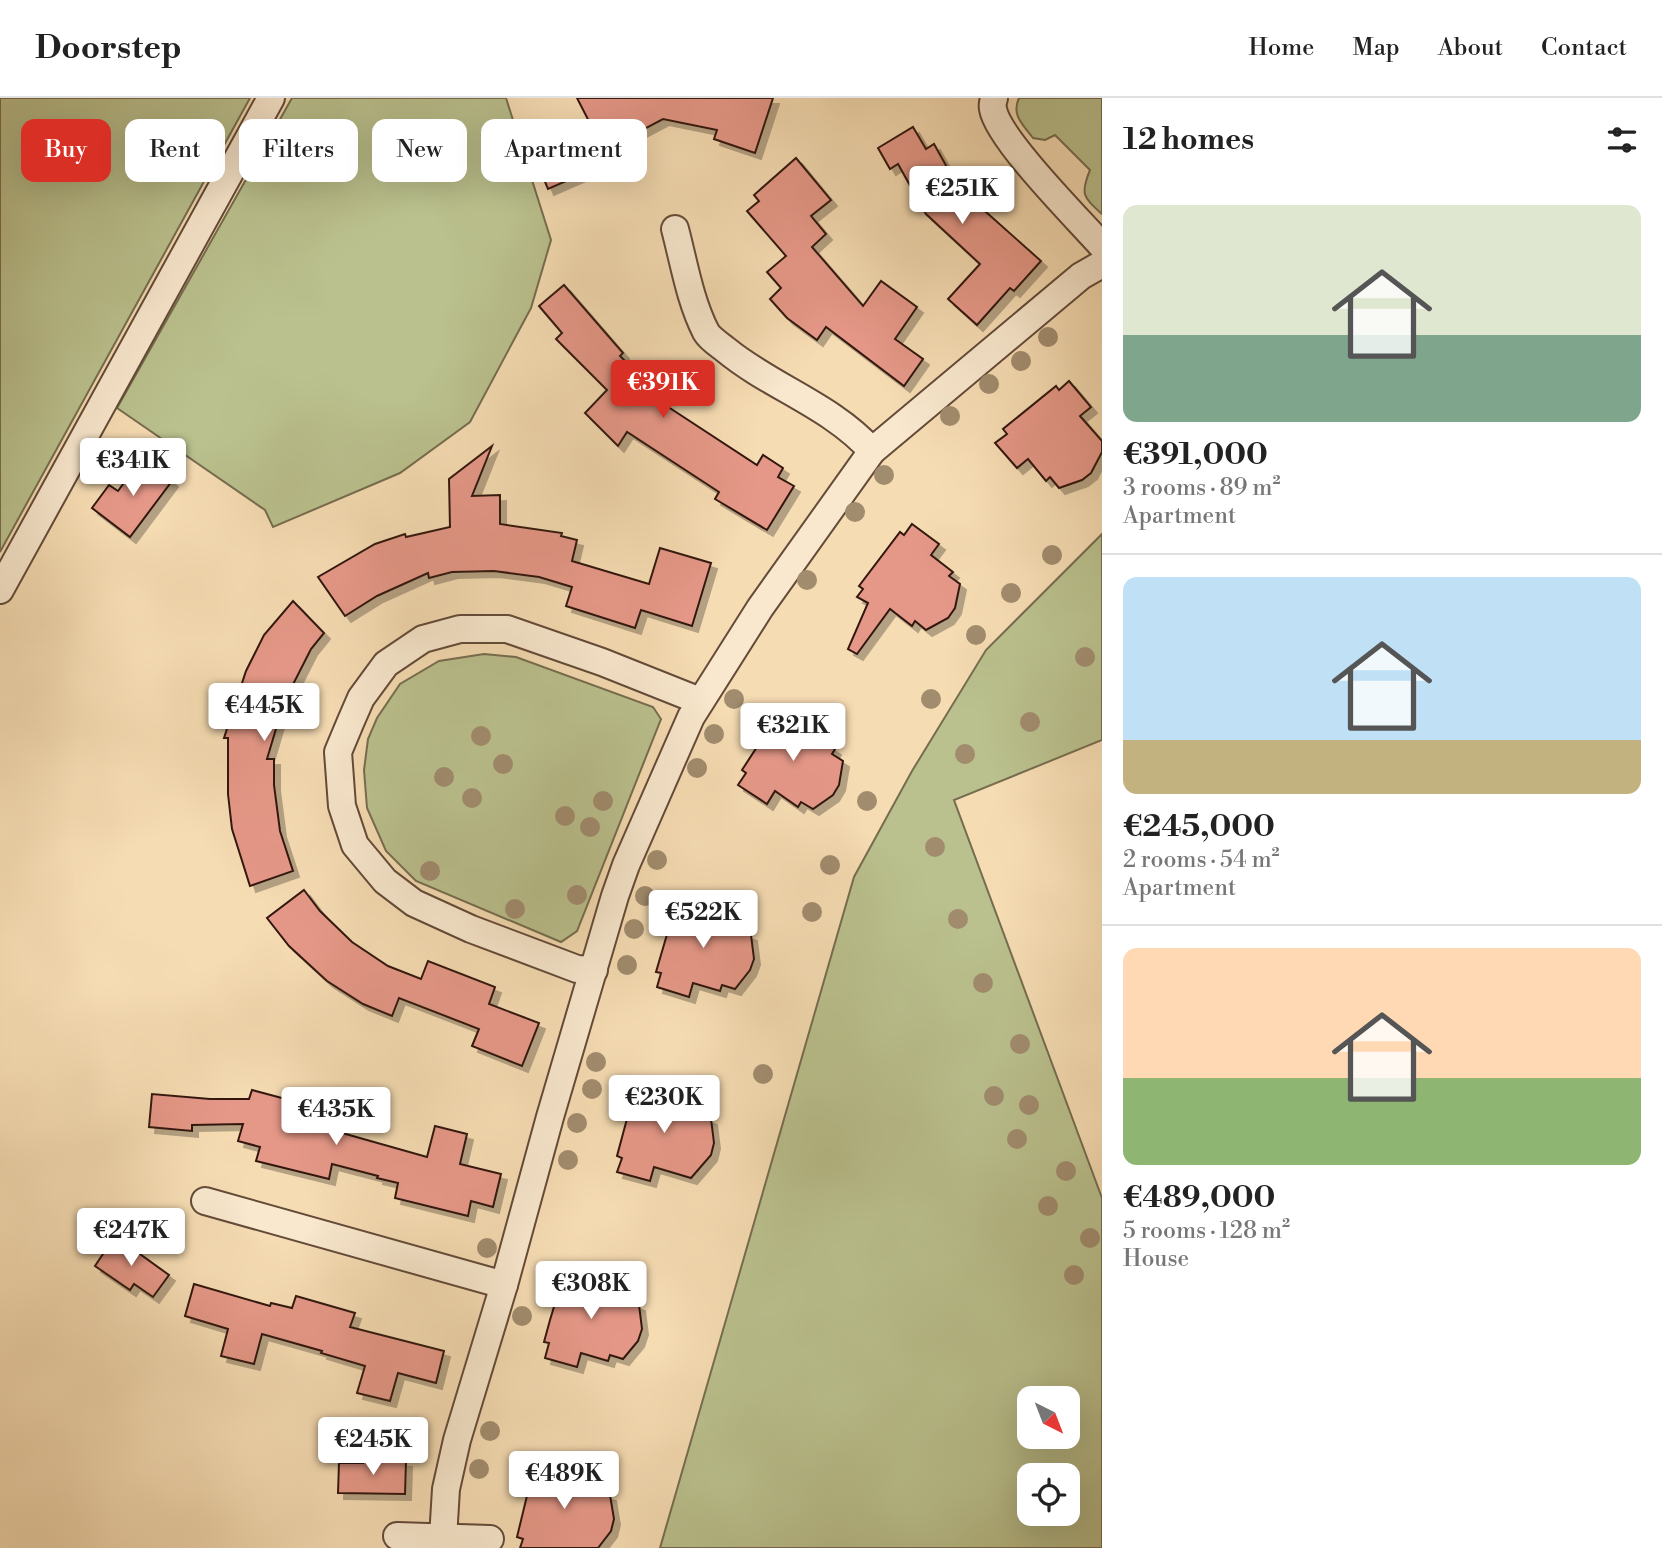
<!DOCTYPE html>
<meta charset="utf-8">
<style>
body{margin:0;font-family:"Libre Bodoni",serif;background:#f2f2f2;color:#222;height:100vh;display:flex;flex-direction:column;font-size:26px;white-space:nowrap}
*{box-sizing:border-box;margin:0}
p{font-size:23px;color:#767676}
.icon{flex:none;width:38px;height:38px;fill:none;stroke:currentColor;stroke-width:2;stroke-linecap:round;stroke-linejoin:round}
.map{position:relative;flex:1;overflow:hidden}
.panel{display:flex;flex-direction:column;background:#fff;width:560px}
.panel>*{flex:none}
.banner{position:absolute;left:21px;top:21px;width:665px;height:63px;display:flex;gap:14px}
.needle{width:46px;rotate:138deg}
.fabs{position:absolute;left:1017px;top:1288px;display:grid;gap:14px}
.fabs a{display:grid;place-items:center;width:63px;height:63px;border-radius:14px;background:#fff;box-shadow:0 7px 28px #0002;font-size:35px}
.price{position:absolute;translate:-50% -60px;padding:0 16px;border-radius:7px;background:#fff;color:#222;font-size:23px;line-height:46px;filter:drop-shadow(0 2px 4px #0008)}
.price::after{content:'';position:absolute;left:50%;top:42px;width:21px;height:16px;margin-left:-10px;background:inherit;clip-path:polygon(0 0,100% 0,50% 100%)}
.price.on{background:#d93025;color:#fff}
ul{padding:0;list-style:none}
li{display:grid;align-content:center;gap:14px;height:371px;padding:0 21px}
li+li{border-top:2px solid #e0e0e0}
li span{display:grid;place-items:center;height:217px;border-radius:14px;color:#555}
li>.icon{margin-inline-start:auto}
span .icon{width:126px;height:126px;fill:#fffc;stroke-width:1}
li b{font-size:30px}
h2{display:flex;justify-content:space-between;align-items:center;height:84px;padding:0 21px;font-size:30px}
.pill{padding:0 24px;border-radius:14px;background:#fff;box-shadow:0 7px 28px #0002;font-size:24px;line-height:63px}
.pill.on{background:#d93025;color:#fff}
header{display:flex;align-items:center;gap:42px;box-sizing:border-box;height:98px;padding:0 35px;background:#fff;border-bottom:2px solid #e0e0e0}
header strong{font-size:33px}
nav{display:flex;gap:38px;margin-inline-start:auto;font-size:24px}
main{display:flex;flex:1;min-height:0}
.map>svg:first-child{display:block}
.green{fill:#bac18e;stroke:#766d4f;stroke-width:2;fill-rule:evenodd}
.building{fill:#e69888;stroke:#321910;stroke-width:2;filter:url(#shadow)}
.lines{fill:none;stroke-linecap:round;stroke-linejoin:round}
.minor-casing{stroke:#634a39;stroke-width:30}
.minor{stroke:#f9e8ce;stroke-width:26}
.tree{fill:#a18c6e}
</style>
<header>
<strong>Doorstep</strong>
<nav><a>Home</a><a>Map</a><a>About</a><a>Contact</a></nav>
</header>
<main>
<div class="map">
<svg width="1102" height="1450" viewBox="0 0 1102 1450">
<defs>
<filter id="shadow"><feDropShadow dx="6" dy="6" stdDeviation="0" flood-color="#0004"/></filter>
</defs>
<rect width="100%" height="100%" fill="#f6dcb3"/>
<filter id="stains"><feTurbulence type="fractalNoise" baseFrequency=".00286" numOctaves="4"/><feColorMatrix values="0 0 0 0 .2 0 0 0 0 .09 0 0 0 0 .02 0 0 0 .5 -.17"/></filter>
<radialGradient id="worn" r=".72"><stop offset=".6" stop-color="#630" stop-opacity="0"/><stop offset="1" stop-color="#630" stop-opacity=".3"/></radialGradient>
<!-- green -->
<g class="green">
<path d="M0,0h250l-250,454z"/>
<path d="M292,0h214l45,142 -20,68 -61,114 -70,51 -127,54 -8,-17 -148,-102z"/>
<path d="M1019,0h83v116c-19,-17 -22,-20 -12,-44l-35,-35 -10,5 -12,-2c-10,-13 -22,-23 -14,-40z"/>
<path d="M1102,436v206l-148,60 148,398v350h-442l194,-671 58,-106 74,-121zM1029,1300h39v39h-39zM1029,1377h39v39h-39z"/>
<path d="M484,556l32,3 137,50 8,12 -84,212 -16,11 -145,-61 -30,-30 -19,-43 -3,-38 4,-31 9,-21 23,-34 39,-23z"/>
</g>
<!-- building -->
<g class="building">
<path d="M577,0h196l-18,55 -41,-14 3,-9 -54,-11 -30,16 -7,-14 -30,14z"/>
<path d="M913,29l13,22 8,-5 24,43 83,74 -27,30 -4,-3 -33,37 -29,-26 32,-35 -54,-50 -28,-50 -8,5 -12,-21z"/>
<path d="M574,43l13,31 -39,17 -13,-31z"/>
<path d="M796,60l35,42 -20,16 15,18 -14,13 51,59 18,-25 36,26 -22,32 28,20 -19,27 -78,-59 -9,13 -30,-22 -17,-19 11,-11 -14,-16 19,-16 -39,-45 12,-10 -5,-6z"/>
<path d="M564,187l59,68 -3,3 16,16 -9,8 130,85 6,-10 20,13 -5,9 16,9 -27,44 -52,-31 4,-7 -92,-60 -9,14 -33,-33 22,-23 -51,-51 6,-6 -23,-27z"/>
<path d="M1069,283l22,26 -11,9 22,25v11l-11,21 -9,7 -23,8 -9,-11 -4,4 -18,-22 -11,9 -22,-25 12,-9 -4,-5 53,-43 3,4z"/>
<path d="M492,348l-20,50 28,-1v29l62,9 -1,3 16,4 -5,21 77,23 11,-36 51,15 -19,63 -51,-16 -6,18 -69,-22 6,-19 -33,-10 -45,-6 -42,1 -23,6 -1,-5 -51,23 -32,20 -27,-39 57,-33 30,-10 1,3 44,-10 -1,-48z"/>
<path d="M142,360l30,23 -42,56 -38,-29 17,-23 9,6z"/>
<path d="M912,426l27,20 -8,11 22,17 -4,4 11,8 -5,24 -7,10 -22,12 -11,-9 -3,5 -22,-17 -33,45 -9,-5 20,-46 -11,-6 6,-8 -4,-3 41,-54 4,3z"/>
<path d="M293,503l31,32 -13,16 -27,53 -17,57h7v26l6,46 13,40 -43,15 -18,-57 -4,-35v-56h-4l22,-67 18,-36z"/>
<path d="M790,607l29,18 -7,11 23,15 -3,5 11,7 -4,24 -6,10 -20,14 -12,-7 -3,5 -23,-16 -8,13 -29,-19 8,-12 -4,-3 37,-57 4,3z"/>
<path d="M304,792l16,21 32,31 36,24 33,13 7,-18 67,26 -6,17 50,19 -17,43 -50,-20 7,-17 -80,-31 -7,18 -29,-12 -36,-23 -38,-35 -22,-28z"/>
<path d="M684,797l32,10 -3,13 26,7 -1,6 13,4 3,24 -4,11 -15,19 -13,-4 -2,6 -27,-8 -4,14 -32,-10 4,-14 -5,-1 12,-41 7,-24 5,1z"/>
<path d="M645,981l32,10 -4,13 27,7 -2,6 13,4 3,24 -3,12 -20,23 -37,-11 -4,14 -33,-9 5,-14 -5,-2 11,-41 8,-24 5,1z"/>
<path d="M296,991l32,8 -7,30 106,30 8,-31 32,8 -7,30 41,10 -8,33 -22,-6 -3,15 -73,-18 3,-15 -21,-5 1,-2 -46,-12 -3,15 -73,-18 4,-14 -22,-6 5,-17 -51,1v6l-43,-4 3,-33 58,5h39l3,-9 41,11z"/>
<path d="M115,1138l54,39 -16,22 -19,-13 -4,6 -35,-24z"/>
<path d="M572,1167l32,10 -4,13 27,7 -1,6 13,4 3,24 -4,12 -15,18 -13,-4 -2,6 -27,-8 -4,14 -32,-9 4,-15 -5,-1 6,-22 13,-43 5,1z"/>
<path d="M194,1186l76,22 1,-3 21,5 4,-12 59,17 -5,14 94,24 -8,32 -38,-10 -8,28 -33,-8 8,-27 -44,-13 1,-2 -60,-17 -8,30 -33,-8 7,-27 -43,-13z"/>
<path d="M541,1361l33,8 -3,13 27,6 -1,6 13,3 4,24 -3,12 -13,17h-78l3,-9 -6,-2 16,-66 5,1z"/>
<path d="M363,1362l43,1 -1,33 -67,-1 1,-30h24z"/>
</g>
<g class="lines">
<defs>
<g id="minor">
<path d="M994,0c-1,4 -2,7 -1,11 5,30 86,111 109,137"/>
<path d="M675,131c9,34 15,72 31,103 4,7 14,13 20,18 45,37 106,56 146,101"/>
<path d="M0,492l271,-492"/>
<path d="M594,872l-17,-1 -106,-40 -57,-26 -29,-22 -30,-36 -13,-39 -4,-54 13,-31 10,-23 25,-34 37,-25 37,-10h47l95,33 98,39"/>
<path d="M205,1103l299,84"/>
<path d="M397,1438l93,3"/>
<path d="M443,1440l3,-49 11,-49 47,-155 46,-168 65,-221 11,-31 65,-148 69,-109 112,-157 209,-175 21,-12"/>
</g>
</defs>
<!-- minor casing -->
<use href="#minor" class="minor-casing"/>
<!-- minor -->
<use href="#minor" class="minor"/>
</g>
<!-- trees -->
<g class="tree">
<circle cx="1048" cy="239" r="10"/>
<circle cx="1021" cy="263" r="10"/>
<circle cx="989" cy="286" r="10"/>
<circle cx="950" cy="318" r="10"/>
<circle cx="884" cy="377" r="10"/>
<circle cx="855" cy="414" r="10"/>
<circle cx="1052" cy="457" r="10"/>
<circle cx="807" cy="482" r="10"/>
<circle cx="1011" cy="495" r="10"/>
<circle cx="976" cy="537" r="10"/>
<circle cx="1085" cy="559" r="10"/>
<circle cx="734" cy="601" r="10"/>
<circle cx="931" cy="601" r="10"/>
<circle cx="1030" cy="624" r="10"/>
<circle cx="714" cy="636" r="10"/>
<circle cx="481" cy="638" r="10"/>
<circle cx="965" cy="656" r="10"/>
<circle cx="503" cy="666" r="10"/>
<circle cx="697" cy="670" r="10"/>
<circle cx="444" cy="679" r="10"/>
<circle cx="472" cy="700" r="10"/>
<circle cx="603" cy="703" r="10"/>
<circle cx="867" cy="703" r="10"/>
<circle cx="565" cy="718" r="10"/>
<circle cx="590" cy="729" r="10"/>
<circle cx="935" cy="749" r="10"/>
<circle cx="657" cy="762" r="10"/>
<circle cx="830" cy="767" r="10"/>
<circle cx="430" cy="773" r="10"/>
<circle cx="577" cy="797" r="10"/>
<circle cx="645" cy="798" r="10"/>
<circle cx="515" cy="811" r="10"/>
<circle cx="812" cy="814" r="10"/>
<circle cx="958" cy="821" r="10"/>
<circle cx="634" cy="831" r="10"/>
<circle cx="627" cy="867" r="10"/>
<circle cx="983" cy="885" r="10"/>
<circle cx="1020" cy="946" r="10"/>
<circle cx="596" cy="964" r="10"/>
<circle cx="763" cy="976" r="10"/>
<circle cx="592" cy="991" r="10"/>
<circle cx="994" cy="998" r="10"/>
<circle cx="1029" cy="1007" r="10"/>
<circle cx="577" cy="1025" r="10"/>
<circle cx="1017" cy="1041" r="10"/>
<circle cx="568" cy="1062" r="10"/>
<circle cx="1066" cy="1073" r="10"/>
<circle cx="1048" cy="1108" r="10"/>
<circle cx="1090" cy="1140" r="10"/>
<circle cx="487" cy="1150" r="10"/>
<circle cx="1074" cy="1177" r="10"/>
<circle cx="522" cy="1218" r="10"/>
<circle cx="490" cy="1333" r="10"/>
<circle cx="479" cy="1371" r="10"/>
</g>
<rect width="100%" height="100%" filter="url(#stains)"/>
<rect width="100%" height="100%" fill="url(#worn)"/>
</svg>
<div class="fabs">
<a><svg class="needle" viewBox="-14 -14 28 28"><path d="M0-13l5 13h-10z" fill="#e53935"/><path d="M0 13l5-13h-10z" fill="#767676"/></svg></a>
<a><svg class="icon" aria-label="locate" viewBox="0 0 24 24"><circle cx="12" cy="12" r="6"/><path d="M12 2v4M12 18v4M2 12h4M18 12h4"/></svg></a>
</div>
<b class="price" style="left:962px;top:128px">€251K</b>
<b class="price on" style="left:663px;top:322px">€391K</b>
<b class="price" style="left:133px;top:400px">€341K</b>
<b class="price" style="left:264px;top:645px">€445K</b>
<b class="price" style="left:793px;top:665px">€321K</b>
<b class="price" style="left:703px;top:852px">€522K</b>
<b class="price" style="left:664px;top:1037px">€230K</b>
<b class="price" style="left:336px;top:1049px">€435K</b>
<b class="price" style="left:131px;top:1170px">€247K</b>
<b class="price" style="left:591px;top:1223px">€308K</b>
<b class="price" style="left:373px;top:1379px">€245K</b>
<b class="price" style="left:564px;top:1413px">€489K</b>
<div class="banner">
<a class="pill on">Buy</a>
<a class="pill">Rent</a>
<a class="pill">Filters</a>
<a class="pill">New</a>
<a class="pill">Apartment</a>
</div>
</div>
<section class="panel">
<h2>12 homes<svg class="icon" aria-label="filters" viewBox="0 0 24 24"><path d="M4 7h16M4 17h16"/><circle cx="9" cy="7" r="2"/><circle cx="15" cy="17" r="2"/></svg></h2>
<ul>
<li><span style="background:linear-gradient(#dfe7d0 60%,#7fa58c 0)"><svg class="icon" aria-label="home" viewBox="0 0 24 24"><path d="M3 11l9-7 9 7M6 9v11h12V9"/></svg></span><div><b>€391,000</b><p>3 rooms · 89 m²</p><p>Apartment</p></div></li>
<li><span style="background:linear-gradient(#bfe0f5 75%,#c2b280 0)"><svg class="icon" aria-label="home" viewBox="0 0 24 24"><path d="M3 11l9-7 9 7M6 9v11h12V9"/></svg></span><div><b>€245,000</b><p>2 rooms · 54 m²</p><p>Apartment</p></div></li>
<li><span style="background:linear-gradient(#ffd9b3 60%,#8fb573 0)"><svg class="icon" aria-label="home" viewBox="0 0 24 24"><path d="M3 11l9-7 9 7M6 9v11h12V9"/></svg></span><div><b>€489,000</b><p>5 rooms · 128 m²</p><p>House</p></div></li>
</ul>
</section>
</main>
